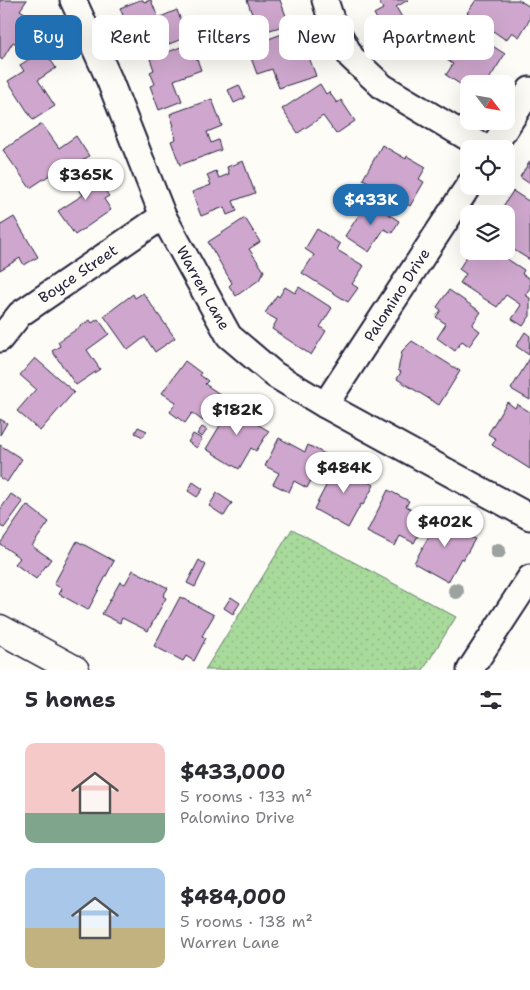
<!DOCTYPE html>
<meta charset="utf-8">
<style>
body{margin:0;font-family:"Shantell Sans",sans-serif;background:#f2f2f3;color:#2b2b33;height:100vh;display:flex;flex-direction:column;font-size:19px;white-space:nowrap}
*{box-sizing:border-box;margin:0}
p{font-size:16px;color:#7c7c81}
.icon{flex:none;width:28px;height:28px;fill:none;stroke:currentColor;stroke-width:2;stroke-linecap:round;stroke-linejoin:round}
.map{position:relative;height:670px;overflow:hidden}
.panel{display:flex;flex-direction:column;background:#fff;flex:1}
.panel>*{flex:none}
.guide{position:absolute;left:15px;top:15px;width:500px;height:45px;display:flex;gap:10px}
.needle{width:32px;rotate:121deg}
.tools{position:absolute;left:460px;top:75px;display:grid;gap:10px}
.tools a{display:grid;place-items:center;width:55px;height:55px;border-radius:10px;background:#fff;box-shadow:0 5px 20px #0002;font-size:25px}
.price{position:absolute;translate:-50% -42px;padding:0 11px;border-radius:18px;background:#fff;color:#222;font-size:16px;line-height:32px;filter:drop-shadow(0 1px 2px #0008)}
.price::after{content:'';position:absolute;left:50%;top:30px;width:15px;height:11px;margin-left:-8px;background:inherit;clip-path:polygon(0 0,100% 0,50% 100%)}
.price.active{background:#1f6fb2;color:#fff}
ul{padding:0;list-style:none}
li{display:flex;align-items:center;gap:15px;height:125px;padding:0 25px}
li span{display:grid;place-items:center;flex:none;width:140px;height:100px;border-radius:10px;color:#555}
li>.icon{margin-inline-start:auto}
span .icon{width:60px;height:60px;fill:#fffc;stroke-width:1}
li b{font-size:21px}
h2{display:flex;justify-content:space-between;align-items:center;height:60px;padding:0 25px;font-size:21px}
.chip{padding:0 18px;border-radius:10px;background:#fff;box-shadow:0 5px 20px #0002;font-size:18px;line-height:45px}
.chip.active{background:#1f6fb2;color:#fff}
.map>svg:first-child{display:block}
.grass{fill:url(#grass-dots);stroke:#657e6b}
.building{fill:#cfa7ce;stroke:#22223b}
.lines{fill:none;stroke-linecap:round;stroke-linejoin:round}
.minor-casing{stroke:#22223b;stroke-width:29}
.major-casing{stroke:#22223b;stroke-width:31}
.minor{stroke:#fdfcf7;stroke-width:25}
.major{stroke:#fdfcf7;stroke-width:28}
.tree{fill:#9ba2a0}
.labels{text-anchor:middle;stroke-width:4.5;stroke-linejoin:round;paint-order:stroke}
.street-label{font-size:15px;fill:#22223b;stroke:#fdfcf7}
</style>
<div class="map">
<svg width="530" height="670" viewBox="0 0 530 670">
<defs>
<pattern id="grass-dots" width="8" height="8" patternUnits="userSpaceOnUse" patternTransform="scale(1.25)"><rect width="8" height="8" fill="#a8da9b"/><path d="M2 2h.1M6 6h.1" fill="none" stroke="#90bb86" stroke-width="1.8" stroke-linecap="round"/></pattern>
</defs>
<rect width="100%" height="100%" fill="#fdfcf7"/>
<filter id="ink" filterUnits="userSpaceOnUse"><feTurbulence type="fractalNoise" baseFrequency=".02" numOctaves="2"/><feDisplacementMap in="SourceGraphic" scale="10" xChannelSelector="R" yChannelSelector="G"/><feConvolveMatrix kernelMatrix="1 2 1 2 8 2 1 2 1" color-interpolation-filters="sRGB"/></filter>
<g filter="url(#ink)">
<!-- grass -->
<path class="grass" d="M292,529l164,88 -33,53h-218z"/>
<!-- building -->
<g class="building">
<path d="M0,0h27l-7,10 19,12 -17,26 -9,-6 -11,18 -2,-2z"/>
<path d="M140,0h3l1,2 7,-2 7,18 19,-8 10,27 -41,16 -10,-25 -7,3 -9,-23z"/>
<path d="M247,0h33l9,24 -22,7 -6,-16 -8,2z"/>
<path d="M378,0h30l-12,7 11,19 -20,10 -13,-22 9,-5z"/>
<path d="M476,0h43l11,7v12l-11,18 -7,-5 -6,8 -39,-27z"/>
<path d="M229,17l2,6 5,-2 6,19 -13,5 -8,-25z"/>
<path d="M290,31l4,12 4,-1 4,12 5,-2 9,24 -37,12 -7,-19 -15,5 -10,-27z"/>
<path d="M474,34l31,20 -19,30h-17v6l-23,-15 7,-11 -14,-9 9,-14 15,10z"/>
<path d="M191,43l10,27 -27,10 8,21 -23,9 -9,-24 5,-2 -5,-12 4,-2 -4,-11z"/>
<path d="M44,50l12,18 -18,12 17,26 -22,14 -25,-39 16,-10 -4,-6z"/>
<path d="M320,84l6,10 3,-2 8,11 4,-3 14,21 -19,13 -13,-18 -25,17 -16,-24z"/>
<path d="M239,85l6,13 -11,5 -6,-13z"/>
<path d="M212,99l10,27 -15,6 4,11 7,-3 3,10 -41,15 -9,-24 5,-2 -4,-13h2l-4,-12z"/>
<path d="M42,124l17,24 17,-12 13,20 -20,14 -4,-5 -35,23 -27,-38z"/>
<path d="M382,145l24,14 1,-3 19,11 -7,12 5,3 -14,24 -47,-27z"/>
<path d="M243,161l12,32 -22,8 4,10 -10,4 -3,-8 -23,9 -9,-24 19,-7 -4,-10 9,-4 3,7 10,-4 -2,-7z"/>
<path d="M530,161v23l-10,-7z"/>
<path d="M90,163l14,20 -3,2 8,11 -5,3 7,11 -36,25 -17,-24 25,-16 -13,-19z"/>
<path d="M513,191l17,11v58l-24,-15v-31h-8z"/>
<path d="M368,201l31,20 -7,12 -8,-4 -15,23 -24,-16z"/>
<path d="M14,217l24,40 -14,8 -4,-7 -20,12v-46l1,1z"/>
<path d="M245,218l15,24 -11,7 15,22 -5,9 -23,16 -7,-10 3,-3 -24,-41z"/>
<path d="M317,229l23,15 -3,6 27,16 -12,18 6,4 -10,14 -46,-29 12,-18 -9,-6z"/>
<path d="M470,251h25l29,19 -2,4 8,5v9l-5,7 5,3v18l-7,10 -11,-7 9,-14 -15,-10 -9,12 -37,-24 6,-9 -7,-5z"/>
<path d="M285,287l10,6 4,-6 33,21 -12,19 6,4 -15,24 -39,-26 5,-9 -12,-7 12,-18 2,2z"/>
<path d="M449,290l32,22 -9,13 8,6 -11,15 -7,-5 -7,10 -18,-13 9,-14 -10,-7 5,-7 -4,-3z"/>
<path d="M143,293l32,45 -20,14 -10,-15 -17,13 -24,-34 29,-22 2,4z"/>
<path d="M98,319l11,15 -22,16 13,19 -24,16 -24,-34 8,-5 -2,-4 32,-22 2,3z"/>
<path d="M525,332l5,4 -1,19 -13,-9z"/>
<path d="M412,341l48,30 -21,34 -42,-26 4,-7 -3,-2 4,-19z"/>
<path d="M35,358l39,34 -34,39 -23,-20 19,-22 -16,-14z"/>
<path d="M530,358v42l-19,-11z"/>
<path d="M185,361l16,12 -1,2 8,6 -3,3 16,11 -18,26 -11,-8 -7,10 -15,-11 6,-10 -14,-9z"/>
<path d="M234,402l27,16 -4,6 12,7 -13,20 -5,-3 -12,21 -33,-20z"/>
<path d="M507,402l8,6 2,-4 13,8v57l-38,-24 4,-6 -8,-5z"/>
<path d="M0,419l7,4 -7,12z"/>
<path d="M138,427l9,4 -4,6 -8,-4z"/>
<path d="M202,427l5,3 -5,7 -5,-3z"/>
<path d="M193,434l9,5 -5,9 -9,-6z"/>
<path d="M279,438l26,14 3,-7 17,9 -18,34 -13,-7 -5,11 -16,-8 6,-11 -14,-7z"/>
<path d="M0,445l22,14 -15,23 -7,-4z"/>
<path d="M340,459l28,15 -4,6 10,5 -11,20 -2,-1 -13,24 -34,-19z"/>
<path d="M193,482l10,7 -6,8 -9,-6z"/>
<path d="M388,490l21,11 -3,5 21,12 -13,25 -14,-7 -5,10 -28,-14z"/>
<path d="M217,493l15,10 -8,13 -15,-10z"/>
<path d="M11,494l12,8 -19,26 -4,-2v-16z"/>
<path d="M27,505l22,17 -17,24 19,13 -15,20 -21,-15 5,-6 -20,-14z"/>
<path d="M441,514l27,15 -3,5 10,5 -12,21 -2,-2 -13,24 -34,-19z"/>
<path d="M77,541l37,20 -26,49 -29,-16 3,-5 -8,-5z"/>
<path d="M199,560l7,5 -11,22 -8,-4z"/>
<path d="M133,570l35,18 -5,8 3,2 -18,33 -26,-13 -2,5 -18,-9 18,-32 5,2z"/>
<path d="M180,597l34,18 -12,21 4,2 -12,23 -8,-5 -3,5 -29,-15z"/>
<path d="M231,597l9,6 -7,11 -9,-6z"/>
</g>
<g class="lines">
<defs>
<g id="minor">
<path d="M73,0l36,79 54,137 66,120 46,39 50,30 205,112"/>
<path d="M325,0l6,19 20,38 32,30 104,62"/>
<path d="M492,149l38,-59"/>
<path d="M0,339l20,-25 143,-98"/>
<path d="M325,405l144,-220"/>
<path d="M470,670l60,-92"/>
</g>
<path id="major" d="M0,629l75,41"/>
</defs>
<!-- minor casing -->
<use href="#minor" class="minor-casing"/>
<!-- major casing -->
<use href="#major" class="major-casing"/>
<!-- minor -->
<use href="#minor" class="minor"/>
<!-- major -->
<use href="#major" class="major"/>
</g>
<!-- trees -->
<g class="tree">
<circle cx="498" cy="551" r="8"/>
<circle cx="456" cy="591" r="8"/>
</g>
</g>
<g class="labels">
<!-- street labels -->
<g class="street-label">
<text transform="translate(78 274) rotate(-34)" y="5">Boyce Street</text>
<text transform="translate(203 288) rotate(61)" y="5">Warren Lane</text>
<text transform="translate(397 295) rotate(-57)" y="5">Palomino Drive</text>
</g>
</g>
</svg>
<div class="tools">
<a><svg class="needle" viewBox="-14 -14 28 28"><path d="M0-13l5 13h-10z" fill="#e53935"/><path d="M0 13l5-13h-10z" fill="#7c7c81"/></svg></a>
<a><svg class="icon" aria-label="locate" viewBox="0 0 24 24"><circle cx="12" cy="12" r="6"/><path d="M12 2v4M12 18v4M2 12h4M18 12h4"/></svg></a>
<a><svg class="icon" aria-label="layers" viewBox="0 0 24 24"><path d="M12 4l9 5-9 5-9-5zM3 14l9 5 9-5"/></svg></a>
</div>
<b class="price" style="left:86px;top:201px">$365K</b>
<b class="price active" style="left:371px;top:226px">$433K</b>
<b class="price" style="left:237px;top:436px">$182K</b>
<b class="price" style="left:344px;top:494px">$484K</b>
<b class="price" style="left:445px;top:548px">$402K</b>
<div class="guide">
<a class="chip active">Buy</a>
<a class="chip">Rent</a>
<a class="chip">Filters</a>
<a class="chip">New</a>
<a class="chip">Apartment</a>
</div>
</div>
<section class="panel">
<h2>5 homes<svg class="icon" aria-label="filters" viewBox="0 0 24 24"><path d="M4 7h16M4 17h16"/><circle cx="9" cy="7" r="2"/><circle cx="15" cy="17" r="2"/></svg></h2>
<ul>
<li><span style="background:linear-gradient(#f6c9c9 70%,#7fa58c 0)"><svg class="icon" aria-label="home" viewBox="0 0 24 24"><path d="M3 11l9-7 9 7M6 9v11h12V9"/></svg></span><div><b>$433,000</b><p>5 rooms · 133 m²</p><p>Palomino Drive</p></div></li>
<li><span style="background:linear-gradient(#a9c7e8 60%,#c2b280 0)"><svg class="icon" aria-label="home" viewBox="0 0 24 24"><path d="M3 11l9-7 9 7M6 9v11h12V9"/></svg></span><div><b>$484,000</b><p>5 rooms · 138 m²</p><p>Warren Lane</p></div></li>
</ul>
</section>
